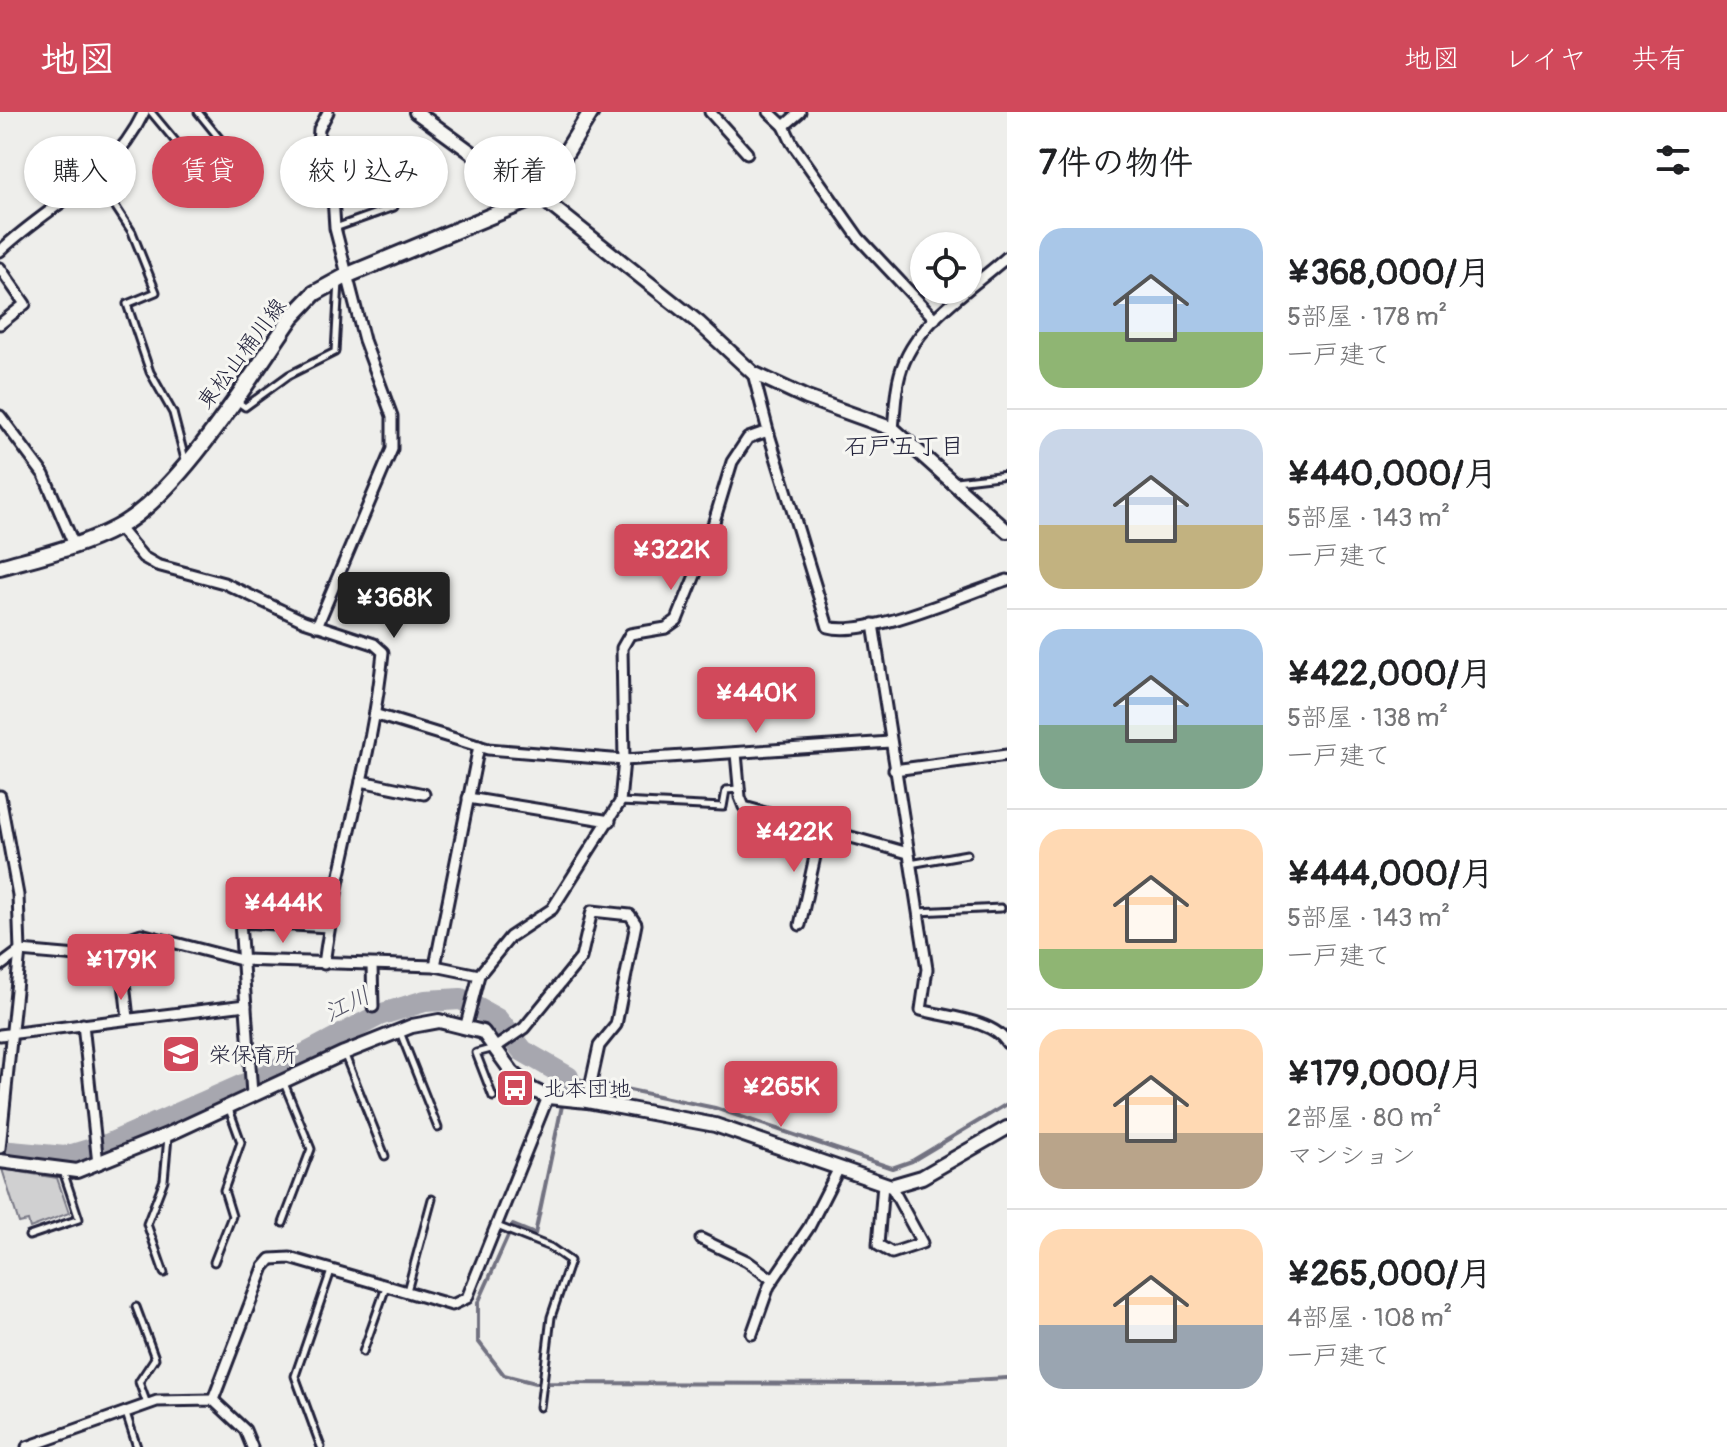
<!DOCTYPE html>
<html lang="ja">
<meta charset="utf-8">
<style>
body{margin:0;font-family:Pangolin,"Klee One",sans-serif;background:#f6f6f6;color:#202124;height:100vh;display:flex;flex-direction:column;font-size:30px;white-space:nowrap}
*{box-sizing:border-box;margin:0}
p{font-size:26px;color:#757577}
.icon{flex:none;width:44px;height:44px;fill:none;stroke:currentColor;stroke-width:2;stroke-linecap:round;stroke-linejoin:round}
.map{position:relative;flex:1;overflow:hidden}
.side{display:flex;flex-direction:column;background:#fff;width:720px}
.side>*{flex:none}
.guide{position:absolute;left:24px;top:24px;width:760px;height:72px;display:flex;gap:16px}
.tools{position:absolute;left:910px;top:120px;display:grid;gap:16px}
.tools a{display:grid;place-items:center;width:72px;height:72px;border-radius:50%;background:#fff;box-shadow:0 2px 6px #0004;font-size:40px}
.price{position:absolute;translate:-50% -68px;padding:0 18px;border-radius:8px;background:#d1495b;color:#fff;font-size:26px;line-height:52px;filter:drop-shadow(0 2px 4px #0008)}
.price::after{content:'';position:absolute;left:50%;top:48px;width:24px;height:18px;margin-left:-12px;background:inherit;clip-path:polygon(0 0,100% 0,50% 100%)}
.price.active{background:#222;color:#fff}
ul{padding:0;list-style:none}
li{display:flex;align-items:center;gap:24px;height:200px;padding:0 32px}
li+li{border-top:2px solid #e0e0e0}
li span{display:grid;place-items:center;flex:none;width:224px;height:160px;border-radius:24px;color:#555}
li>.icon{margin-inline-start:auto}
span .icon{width:96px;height:96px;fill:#fffc;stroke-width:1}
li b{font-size:34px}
h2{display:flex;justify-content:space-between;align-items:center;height:96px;padding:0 32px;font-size:34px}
.chip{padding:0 28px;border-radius:36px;background:#fff;box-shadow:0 2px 6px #0004;font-size:28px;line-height:72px}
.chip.active{background:#d1495b;color:#fff}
header{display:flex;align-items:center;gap:48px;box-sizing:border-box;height:112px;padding:0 40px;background:#d1495b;color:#fff}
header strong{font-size:38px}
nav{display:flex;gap:44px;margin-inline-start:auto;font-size:28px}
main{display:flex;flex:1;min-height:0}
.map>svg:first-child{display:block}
.green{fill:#d0d0d1;stroke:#797986;stroke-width:2}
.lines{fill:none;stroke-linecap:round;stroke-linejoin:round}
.stream{stroke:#727281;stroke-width:4}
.river{stroke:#a7a7af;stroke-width:22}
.lane-casing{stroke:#22223b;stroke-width:11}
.street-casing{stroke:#22223b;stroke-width:15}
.secondary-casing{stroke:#22223b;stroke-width:18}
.primary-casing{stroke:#22223b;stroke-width:20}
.lane{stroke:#f6f6f2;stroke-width:5}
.street{stroke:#f6f6f2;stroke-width:9}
.secondary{stroke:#f6f6f2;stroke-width:12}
.primary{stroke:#f6f6f2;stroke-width:14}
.labels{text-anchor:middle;stroke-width:6;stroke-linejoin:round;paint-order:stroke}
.street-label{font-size:22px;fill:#22223b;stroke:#f6f6f2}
.poi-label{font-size:22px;fill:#22223b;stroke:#f6f6f2;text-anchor:start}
.neighbourhood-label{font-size:24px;fill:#22223b;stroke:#f6f6f2}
.water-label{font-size:24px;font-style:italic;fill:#575769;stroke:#f6f6f2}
</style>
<header>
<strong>地図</strong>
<nav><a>地図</a><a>レイヤ</a><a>共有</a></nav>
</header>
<main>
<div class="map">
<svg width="1007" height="1335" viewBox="0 0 1007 1335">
<rect width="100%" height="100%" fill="#eeeeeb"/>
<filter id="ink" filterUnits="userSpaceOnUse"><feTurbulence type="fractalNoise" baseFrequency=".0125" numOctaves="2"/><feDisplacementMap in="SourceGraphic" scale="16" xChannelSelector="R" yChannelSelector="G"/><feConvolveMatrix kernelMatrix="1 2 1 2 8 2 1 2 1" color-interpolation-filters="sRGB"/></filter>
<g filter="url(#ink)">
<!-- green -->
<path class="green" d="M2,1057l55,9 12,35 -39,15 -2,-7 -9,2z"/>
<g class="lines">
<!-- stream -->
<path class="stream" d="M1007,992l-95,57 -20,7 -177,-60 -147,-31 -33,157 -22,-9 -35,78v38l26,34 31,8 369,1 103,-6"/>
<!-- river -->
<path class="river" d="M0,1039l65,6 44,-13 161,-71 109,-58 46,-14 36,-2 36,20 26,32 45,26"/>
<defs>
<g id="lane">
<path d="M151,0l59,71"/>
<path d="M198,0l30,37"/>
<path d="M96,65l36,55 24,60 -29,12 23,68 23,41 13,50"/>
<path d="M184,71l15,-13"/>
<path d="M335,116l59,-21"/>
<path d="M238,290l7,5 44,-32 46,-23 4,-71"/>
<path d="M956,369l51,-6"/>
<path d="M620,690l103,5 3,-17 12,-1"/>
<path d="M910,752l57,-10"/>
<path d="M918,800l83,-4"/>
<path d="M400,920l38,96"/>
<path d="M491,937l-15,4 17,44"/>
<path d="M344,941l41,103"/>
<path d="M283,1111l28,-74 -27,-66"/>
<path d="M497,1114l53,21 20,14 -19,56 -11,90"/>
<path d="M29,1124l50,-17 -16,-48"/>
<path d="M214,1150l18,-46 -8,-26 17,-48 -12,-33"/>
<path d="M164,1161l-17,-49 17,-44 4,-43"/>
<path d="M407,1179l25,-92"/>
<path d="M136,1195l19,51 -16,24 8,22"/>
<path d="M363,1240l23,-65"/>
<path d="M126,1301l11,34"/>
<path d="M321,1335l-26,-71 36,-105"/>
</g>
<g id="street">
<path d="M710,0l37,41"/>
<path d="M769,0l15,14 16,-14"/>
<path d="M784,14l8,17 67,95 76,81"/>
<path d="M0,139c53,-50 111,-70 144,-139"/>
<path d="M0,156l25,36 -25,20"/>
<path d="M753,261l15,58 60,196c40,11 137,-33 179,-47"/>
<path d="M0,304l44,59 30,70"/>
<path d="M893,317c2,-18 2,-37 7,-55 14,-51 70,-84 107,-117"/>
<path d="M118,415l25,30 14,8 67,18 80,38 70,23 9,8c-10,106 -45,206 -59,312"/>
<path d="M873,512l54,345 -6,41c25,7 73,10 86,33"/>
<path d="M317,514l75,-177v-33l-28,-76 -29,-112 -3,-47 -14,-38 1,-14 9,-17"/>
<path d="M377,603l111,34 136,11 266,-18"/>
<path d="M736,641l4,44 4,10 164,46"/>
<path d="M894,658l113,-15"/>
<path d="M361,669l63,13"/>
<path d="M0,684l18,99 2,56 -20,197"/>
<path d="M468,686l142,23"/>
<path d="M800,813l21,-96"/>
<path d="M119,828l9,78"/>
<path d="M20,839l57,5 64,-22 100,26 194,6 44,9"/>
<path d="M372,853l1,42"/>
<path d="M0,854l20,-15"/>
<path d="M435,854l44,-220"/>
<path d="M83,912l15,140"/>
<path d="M466,913l13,-50 31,-38 42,-28 68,-107 4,-42 -2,-112 8,-14 36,-6 11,-8 29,-72 26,-86 16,-24 20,-7"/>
<path d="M0,923l246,-30"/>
<path d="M496,935l28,-19 57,-70 11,-47 38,4 6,9 -20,101 -17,21 -12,55"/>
<path d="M252,982l-12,-172 89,5"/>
<path d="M883,1072l-5,61 14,8 30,-10 -31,-57"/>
<path d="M701,1127l46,22 26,19"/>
<path d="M752,1222l17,-48 40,-59 29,-57"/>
<path d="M213,1288l51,-133 7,-8 19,-1 162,47 15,-7 81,-201"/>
<path d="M27,1335l130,-46 56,-1 32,30 7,17"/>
</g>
<g id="secondary">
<path d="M416,0l74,54 49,30 160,127 54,50 54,25 86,31 114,102"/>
<path d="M0,1049l77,10 92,-37 175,-81 68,-27 27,-5 44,11 29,40 21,18 15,7 39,4 128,24 176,61 31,-9 85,-49"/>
</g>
<path id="primary" d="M0,455c39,-11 80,-20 116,-39 63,-33 134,-151 176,-211l23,-24 33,-18 191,-79 52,-84"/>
</defs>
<!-- lane casing -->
<use href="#lane" class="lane-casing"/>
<!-- street casing -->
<use href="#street" class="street-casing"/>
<!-- secondary casing -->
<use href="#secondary" class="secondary-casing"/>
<!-- primary casing -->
<use href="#primary" class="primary-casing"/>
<!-- lane -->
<use href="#lane" class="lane"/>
<!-- street -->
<use href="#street" class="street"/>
<!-- secondary -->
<use href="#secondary" class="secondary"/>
<!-- primary -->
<use href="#primary" class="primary"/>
</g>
</g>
<!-- icons -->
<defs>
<symbol id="school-square" viewBox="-11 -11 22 22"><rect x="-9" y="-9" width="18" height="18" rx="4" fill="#d1495b" stroke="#f6f6f2"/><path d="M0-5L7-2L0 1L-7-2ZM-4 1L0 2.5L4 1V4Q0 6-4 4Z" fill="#fff"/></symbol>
<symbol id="bus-square" viewBox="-11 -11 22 22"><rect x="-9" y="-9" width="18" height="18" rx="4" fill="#d1495b" stroke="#f6f6f2"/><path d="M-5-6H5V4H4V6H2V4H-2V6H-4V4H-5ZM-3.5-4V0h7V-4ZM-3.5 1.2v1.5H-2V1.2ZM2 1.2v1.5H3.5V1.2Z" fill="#fff"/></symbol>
</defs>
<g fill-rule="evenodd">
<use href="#school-square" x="159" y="920" width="44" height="44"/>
<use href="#bus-square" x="493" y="954" width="44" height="44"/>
</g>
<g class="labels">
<!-- street labels -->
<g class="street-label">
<text transform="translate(241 241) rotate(-53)" y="8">東松山桶川線</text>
</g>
<!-- poi labels -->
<g class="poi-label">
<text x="209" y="950">栄保育所</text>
<text x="543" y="984">北本団地</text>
</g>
<!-- neighbourhood labels -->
<g class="neighbourhood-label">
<text x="904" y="342">石戸五丁目</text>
</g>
<!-- water labels -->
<g class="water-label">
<text transform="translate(347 892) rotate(-26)" y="8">江川</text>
</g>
</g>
</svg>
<div class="tools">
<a><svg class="icon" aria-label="locate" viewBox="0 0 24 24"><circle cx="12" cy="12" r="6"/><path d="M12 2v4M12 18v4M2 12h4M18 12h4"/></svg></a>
</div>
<b class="price" style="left:671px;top:480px">¥322K</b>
<b class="price active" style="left:394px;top:528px">¥368K</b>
<b class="price" style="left:756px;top:623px">¥440K</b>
<b class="price" style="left:794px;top:762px">¥422K</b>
<b class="price" style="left:283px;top:833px">¥444K</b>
<b class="price" style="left:121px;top:890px">¥179K</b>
<b class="price" style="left:781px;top:1017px">¥265K</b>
<div class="guide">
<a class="chip">購入</a>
<a class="chip active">賃貸</a>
<a class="chip">絞り込み</a>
<a class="chip">新着</a>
</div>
</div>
<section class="side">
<h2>7件の物件<svg class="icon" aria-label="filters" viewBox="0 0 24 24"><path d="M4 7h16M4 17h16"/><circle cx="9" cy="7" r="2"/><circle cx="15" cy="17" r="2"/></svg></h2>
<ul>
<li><span style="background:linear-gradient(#a9c7e8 65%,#8fb573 0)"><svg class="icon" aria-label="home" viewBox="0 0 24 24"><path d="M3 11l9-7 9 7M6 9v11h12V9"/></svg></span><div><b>¥368,000/月</b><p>5部屋 · 178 m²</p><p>一戸建て</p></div></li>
<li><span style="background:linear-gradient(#c9d6e8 60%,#c2b280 0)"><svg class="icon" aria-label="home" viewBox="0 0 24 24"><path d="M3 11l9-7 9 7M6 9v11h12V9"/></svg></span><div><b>¥440,000/月</b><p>5部屋 · 143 m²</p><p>一戸建て</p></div></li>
<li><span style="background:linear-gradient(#a9c7e8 60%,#7fa58c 0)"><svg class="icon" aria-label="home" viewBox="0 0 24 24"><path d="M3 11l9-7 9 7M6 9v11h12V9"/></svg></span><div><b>¥422,000/月</b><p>5部屋 · 138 m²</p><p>一戸建て</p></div></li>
<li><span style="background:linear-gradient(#ffd9b3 75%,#8fb573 0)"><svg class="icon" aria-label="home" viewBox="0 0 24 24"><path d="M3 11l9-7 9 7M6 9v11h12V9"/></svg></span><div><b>¥444,000/月</b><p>5部屋 · 143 m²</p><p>一戸建て</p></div></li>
<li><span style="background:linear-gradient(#ffd9b3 65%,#b9a48a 0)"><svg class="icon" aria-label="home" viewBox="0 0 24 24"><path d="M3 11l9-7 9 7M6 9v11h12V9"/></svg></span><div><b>¥179,000/月</b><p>2部屋 · 80 m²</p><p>マンション</p></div></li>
<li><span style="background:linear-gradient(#ffd9b3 60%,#9aa5b1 0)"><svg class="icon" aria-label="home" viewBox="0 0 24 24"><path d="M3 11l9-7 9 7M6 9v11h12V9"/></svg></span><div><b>¥265,000/月</b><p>4部屋 · 108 m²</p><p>一戸建て</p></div></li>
</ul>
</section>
</main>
